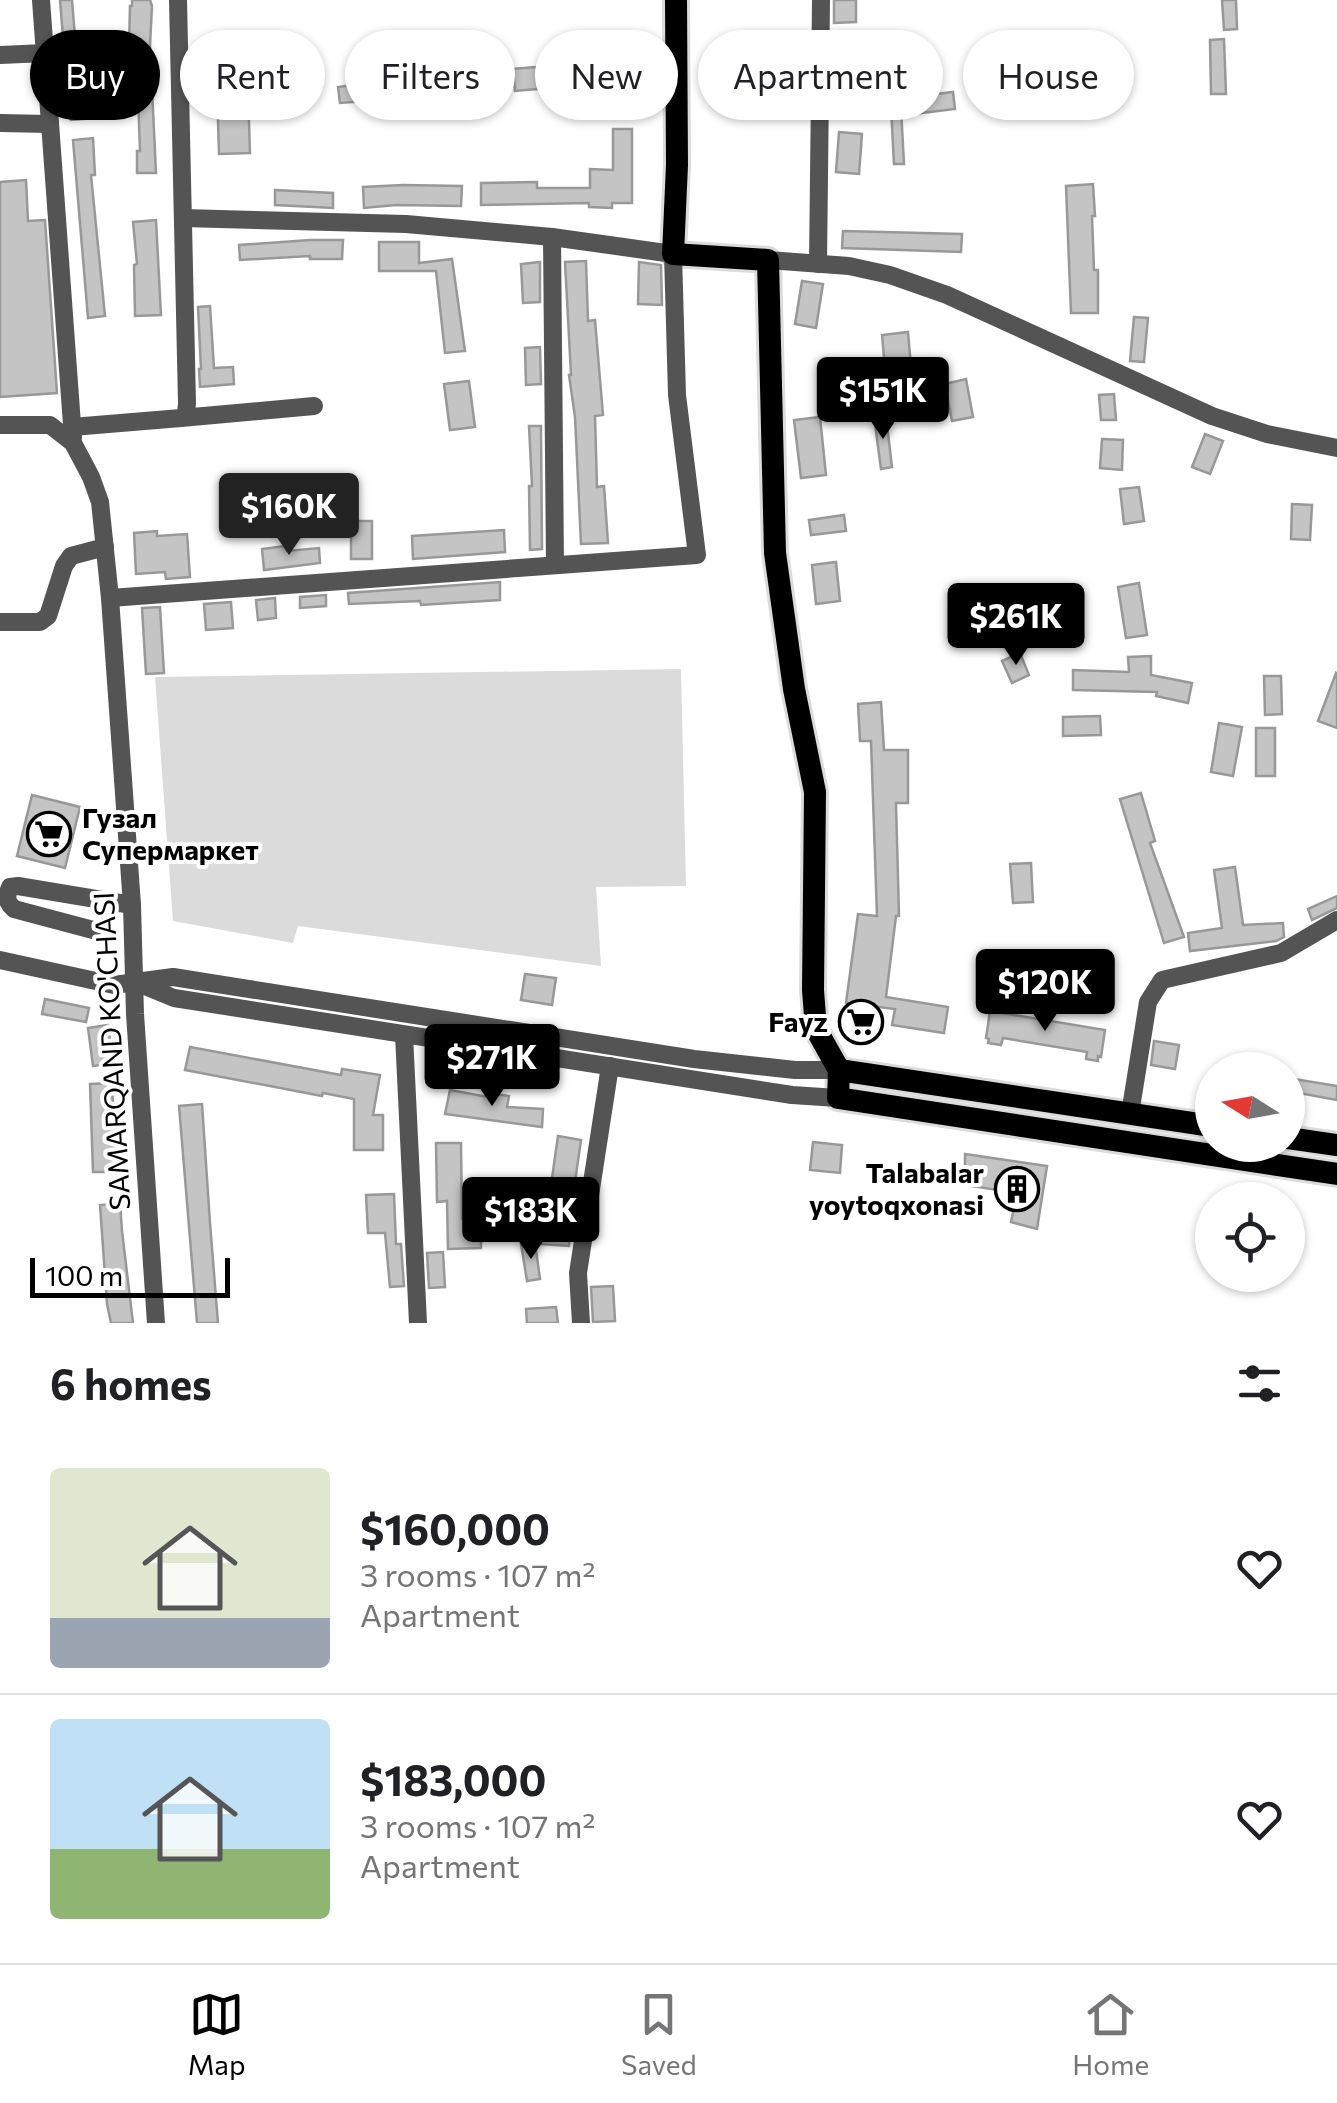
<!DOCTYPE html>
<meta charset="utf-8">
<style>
body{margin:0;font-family:Commissioner,sans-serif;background:#f2f2f2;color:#202124;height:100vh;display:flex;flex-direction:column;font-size:38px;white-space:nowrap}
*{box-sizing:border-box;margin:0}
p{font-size:32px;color:#757577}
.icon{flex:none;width:55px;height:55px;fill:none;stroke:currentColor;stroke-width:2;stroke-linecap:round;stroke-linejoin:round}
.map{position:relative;height:1323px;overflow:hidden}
.side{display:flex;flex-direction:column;background:#fff;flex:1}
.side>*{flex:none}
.guide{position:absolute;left:30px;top:30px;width:1278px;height:90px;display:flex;gap:20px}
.needle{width:65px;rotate:281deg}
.fabs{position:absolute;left:1195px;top:1052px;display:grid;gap:20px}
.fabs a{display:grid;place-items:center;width:110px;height:110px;border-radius:50%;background:#fff;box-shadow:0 2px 8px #0004;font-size:50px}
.scale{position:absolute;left:30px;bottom:25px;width:200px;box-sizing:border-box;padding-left:10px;border:5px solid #000;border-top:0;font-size:28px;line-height:35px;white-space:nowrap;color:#000;-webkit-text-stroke:8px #fff;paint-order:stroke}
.price{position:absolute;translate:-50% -85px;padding:0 22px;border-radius:10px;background:#000;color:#fff;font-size:32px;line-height:65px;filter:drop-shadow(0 2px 5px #0008)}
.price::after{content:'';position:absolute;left:50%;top:60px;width:30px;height:22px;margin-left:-15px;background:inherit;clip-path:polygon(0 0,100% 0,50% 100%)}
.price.current{background:#222;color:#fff}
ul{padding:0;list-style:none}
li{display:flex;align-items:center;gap:30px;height:250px;padding:0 50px}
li+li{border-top:2px solid #e0e0e0}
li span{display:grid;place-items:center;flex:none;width:280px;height:200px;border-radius:10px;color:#555}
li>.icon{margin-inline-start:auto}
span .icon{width:120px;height:120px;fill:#fffc;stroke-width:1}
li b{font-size:42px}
h2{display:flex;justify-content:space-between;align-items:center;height:120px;padding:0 50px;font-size:42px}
.pill{padding:0 35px;border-radius:45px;background:#fff;box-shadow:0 2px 8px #0004;font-size:35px;line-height:90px}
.pill.current{background:#000;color:#fff}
.dock{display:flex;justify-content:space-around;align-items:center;height:140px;border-top:2px solid #e0e0e0;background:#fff;font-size:28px;color:#757577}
.dock a{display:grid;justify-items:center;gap:5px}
.dock .current{color:#000}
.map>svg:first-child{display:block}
.grass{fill:#dbdbdb}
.building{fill:#c4c4c4;stroke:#989898;stroke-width:2.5}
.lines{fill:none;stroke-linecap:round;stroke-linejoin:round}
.major-casing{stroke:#dbdbdb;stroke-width:28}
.minor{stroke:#545454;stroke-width:18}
.major{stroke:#000;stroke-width:22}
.labels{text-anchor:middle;stroke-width:8;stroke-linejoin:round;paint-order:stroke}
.poi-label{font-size:28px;font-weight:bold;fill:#000;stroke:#fff;text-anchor:end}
.street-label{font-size:28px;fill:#000;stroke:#fff}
</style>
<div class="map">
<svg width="1337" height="1323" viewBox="0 0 1337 1323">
<rect width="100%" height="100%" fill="#fff"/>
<!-- grass -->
<path class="grass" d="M681,669l5,217 -90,1 5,79 -303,-40 -5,17 -120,-22 -18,-244z"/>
<!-- building -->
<g class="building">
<path d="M60,0h12l4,49 -12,1z"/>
<path d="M132,0h18l2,6 -2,40 6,127h-19v-22h3l-2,-56h2l-3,-49h-8l1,-40h2z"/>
<path d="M834,0h22v22l-22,1z"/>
<path d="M1222,0h14l1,29 -13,1z"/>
<path d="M1224,39l2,55h-15l-1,-54z"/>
<path d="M95,56l3,38h-5l2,24 -24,2 -2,-18h7l-4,-44z"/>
<path d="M853,56l1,27h-16v-26z"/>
<path d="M219,62h28l3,91 -31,1 -2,-66h2z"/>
<path d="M547,66l2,22 -34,3 -2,-22z"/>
<path d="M481,71l3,25 -36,4 -1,-7 -47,2v4l-33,5v-3l-27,2 -2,-16 67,-9v-2z"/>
<path d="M953,92l2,17 -42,5 -2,-17z"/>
<path d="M891,108h10l3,56h-10z"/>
<path d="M613,129h19v74h-20v5l-23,-1v-4l-108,2v-22l56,-1v6h53v-19l23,1z"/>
<path d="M839,132l23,2 -3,40 -23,-2z"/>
<path d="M93,138l2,37h-4l14,141 -17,2 -15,-178z"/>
<path d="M26,180l2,41 17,-1 12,173 -57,4v-215z"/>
<path d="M1093,184l2,32h-3l2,54h4v43h-27l-5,-127z"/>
<path d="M403,185l59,1 -1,20 -65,-1 -32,3 -1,-21z"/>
<path d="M275,190l58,3v15l-58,-3z"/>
<path d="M156,220l5,95 -26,1 -1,-51 3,-1 -4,-42z"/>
<path d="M843,231l119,3 -1,18 -119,-4z"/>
<path d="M310,240h33l-1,19h-32v-3l-70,4 -1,-15z"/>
<path d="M379,242h40v21l33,-4 13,92 -20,2 -9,-82h-57z"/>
<path d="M586,261l2,60 7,-1 8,95 -8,1 2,71 7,-1 4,57 -27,1 -6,-127 -6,-42h2l-6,-113z"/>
<path d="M540,262v40l-17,1 -2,-39z"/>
<path d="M639,262l22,3 1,40 -24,-1z"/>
<path d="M802,281l21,3 -7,44 -21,-4z"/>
<path d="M210,306l4,62 19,-1 1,17 -34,3 -1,-18h2l-3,-62z"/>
<path d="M1134,317l14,1 -4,44 -14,-1z"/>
<path d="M908,332l3,34 -26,3 -3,-34z"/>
<path d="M540,347l1,37 -15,1 -1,-37z"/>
<path d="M966,379l7,38 -21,4 -7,-37z"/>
<path d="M469,381l6,46 -25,3 -6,-46z"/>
<path d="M1114,394l2,26h-15l-2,-25z"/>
<path d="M886,416l6,51 -11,2 -7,-52z"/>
<path d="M820,417l6,58 -25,3 -7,-58z"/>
<path d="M529,426h12l1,123 -12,1 -1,-64h3z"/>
<path d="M1205,434l18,7 -13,33 -18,-7z"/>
<path d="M1102,439l21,1 -1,30 -22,-2z"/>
<path d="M1139,487l5,34 -20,3 -4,-35z"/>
<path d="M1292,504l20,1 -2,35 -19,-1z"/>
<path d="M844,515l2,16 -35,4 -2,-15z"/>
<rect x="351" y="521" width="21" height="38"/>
<path d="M504,530l1,22 -92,7 -1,-23z"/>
<path d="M157,531v5l30,-2 3,43 -24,2 -1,-7 -29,2 -2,-41z"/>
<path d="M286,546l1,5 32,-3 1,15 -56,7 -2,-21z"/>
<path d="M836,562l4,39 -24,3 -4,-39z"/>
<path d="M500,582v18l-79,5 -1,-4 -71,3 -1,-11z"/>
<path d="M1139,583l8,52 -21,3 -8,-51z"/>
<path d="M326,595v11l-26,2v-11z"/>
<path d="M275,598l1,20 -18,2 -2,-20z"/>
<path d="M231,602l2,26 -27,2 -2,-26z"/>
<path d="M160,607l4,66 -18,1 -4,-66z"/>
<path d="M1020,653l9,22 -17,8 -10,-22z"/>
<path d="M1151,656v19l41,8 -4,20 -32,-7 1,-4 -84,-2v-20l56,2 -1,-15z"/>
<path d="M1336,673l1,1v54l-19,-7z"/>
<path d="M1264,676h17l1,38 -17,1z"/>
<path d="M881,702l3,48h24v53h-12l3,113h-3l-10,81 62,10 -4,26 -52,-8 3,-16 -49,-6 12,-89 19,2 -6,-175h-11l-2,-37z"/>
<path d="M1100,716l1,19 -38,1v-19z"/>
<path d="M1219,723l23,4 -9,49 -22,-4z"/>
<rect x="1256" y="728" width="19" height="48"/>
<path d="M1141,793l14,48 -5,2 34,94 -20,6 -44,-144z"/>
<path d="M32,795l48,12 -15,61 -48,-12z"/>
<path d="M1031,863l2,39 -20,1 -3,-39z"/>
<path d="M1235,867l8,58 40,-2 1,14 -8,4 -86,10 -2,-18 34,-5 -8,-58z"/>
<path d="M1337,896v12l-25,12 -4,-11z"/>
<path d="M525,974l31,4 -4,27 -31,-5z"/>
<path d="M45,999l44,9 -3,14 -44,-8z"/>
<path d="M990,1011l115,19 -4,27 -3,-1v5l-12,-2 1,-7 -84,-14 -2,7 -13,-2 1,-4 -3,-1z"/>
<path d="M108,1025l5,38 -20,3 -5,-38z"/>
<path d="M1154,1041l25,4 -4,24 -24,-4z"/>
<path d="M190,1047l151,28 1,-6 38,6 -7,40h10v35h-29v-51l-31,-6 -1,3 -137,-26z"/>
<path d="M1288,1078l49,8v14l-49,-9z"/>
<path d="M112,1083l4,89h-23l-3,-88z"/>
<path d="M450,1090l38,7 1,-4 20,3 -2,11 36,2 -1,18 -97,-13z"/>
<path d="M202,1104l8,119 8,100h-21l-18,-217z"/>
<path d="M558,1136l23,4 -7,49 -23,-4z"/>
<path d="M813,1142l29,3 -2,28 -30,-3z"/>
<path d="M436,1143h25l1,76 19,-1v30l-33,1 -1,-48 -10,1z"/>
<path d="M965,1154l82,12 -10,63 -26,-7 6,-29 -52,-8z"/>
<path d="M394,1194l2,50h5l3,42 -14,1 -5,-54h-17l-2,-38z"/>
<path d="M120,1203l2,28 11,92h-22l-4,-19 -7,-99z"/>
<path d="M542,1227l28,2 -1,17 -28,-2z"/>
<path d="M535,1243l5,36 -13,2 -6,-37z"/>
<path d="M443,1252l2,35 -16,1 -2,-35z"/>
<path d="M613,1286l2,35 -22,1 -2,-35z"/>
<path d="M556,1307l2,16h-31l-1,-14z"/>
</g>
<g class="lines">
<defs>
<g id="major">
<path d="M676,0l1,165 -4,89 95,6 7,293 19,136 21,103 -2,198 3,39 23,41 -1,28 499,76"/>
<path d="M839,1070l373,56"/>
<path d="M1288,1138l49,7"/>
</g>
</defs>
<!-- major casing -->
<use href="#major" class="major-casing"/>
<!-- minor -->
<g class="minor">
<path d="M41,0l32,438"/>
<path d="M0,55l45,-2"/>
<path d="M0,123l50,1"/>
<path d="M552,237l3,328"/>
<path d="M768,260l81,6 41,9 57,20 265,121 55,18 70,14"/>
<path d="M818,264l3,-264"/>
<path d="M181,418l133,-12"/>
<path d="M0,425h50l23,18 18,34 9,25 10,96 22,307 3,109 21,309"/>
<path d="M72,427l109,-9 5,-4 1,-11 -9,-403"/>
<path d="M110,598l587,-43 -20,-160 -4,-141 -121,-17 -146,-13 -223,-6"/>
<path d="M0,622h40l8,-6 16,-50 7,-10 34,-9"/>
<path d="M93,930l-79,-21c-8,-7 -8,-12 -4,-22l8,-1 114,19"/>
<path d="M0,960l114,25 59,-8 521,82 101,11h44"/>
<path d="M140,984l34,14 618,97 46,3"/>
<path d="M404,1035l14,288"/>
<path d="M1130,1114l18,-112 14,-22 119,-27 56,-33"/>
<path d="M581,1323l-3,-50 32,-207"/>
</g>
<!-- major -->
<use href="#major" class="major"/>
</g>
<!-- icons -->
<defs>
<symbol id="supermarket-ring" viewBox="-11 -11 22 22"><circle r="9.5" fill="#fff" stroke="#000" stroke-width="1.5"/><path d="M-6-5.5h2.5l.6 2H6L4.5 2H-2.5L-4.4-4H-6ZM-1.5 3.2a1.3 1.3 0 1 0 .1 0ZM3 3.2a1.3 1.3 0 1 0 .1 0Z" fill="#000"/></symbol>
<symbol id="building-ring" viewBox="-11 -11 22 22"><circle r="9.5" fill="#fff" stroke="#000" stroke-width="1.5"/><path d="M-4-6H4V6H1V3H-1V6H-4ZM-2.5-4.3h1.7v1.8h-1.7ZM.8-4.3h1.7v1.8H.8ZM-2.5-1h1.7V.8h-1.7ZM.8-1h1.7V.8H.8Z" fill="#000"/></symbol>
</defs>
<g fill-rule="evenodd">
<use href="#supermarket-ring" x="24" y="809" width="50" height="50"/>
<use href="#supermarket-ring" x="836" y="997" width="50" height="50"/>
<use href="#building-ring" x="992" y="1164" width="50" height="50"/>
</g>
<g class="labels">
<!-- poi labels -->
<g class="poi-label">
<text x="82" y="828" text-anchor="start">Гузал<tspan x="82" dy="32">Супермаркет</tspan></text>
<text x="828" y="1032">Fayz</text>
<text x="984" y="1183">Talabalar<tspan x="984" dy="32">yoytoqxonasi</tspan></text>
</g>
<!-- street labels -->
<g class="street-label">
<text transform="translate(112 1051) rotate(-93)" y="10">SAMARQAND KO'CHASI</text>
</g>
</g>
</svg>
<div class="fabs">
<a><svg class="needle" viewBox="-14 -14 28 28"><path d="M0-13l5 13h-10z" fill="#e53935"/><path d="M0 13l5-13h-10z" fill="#757577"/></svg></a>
<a><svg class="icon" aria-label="locate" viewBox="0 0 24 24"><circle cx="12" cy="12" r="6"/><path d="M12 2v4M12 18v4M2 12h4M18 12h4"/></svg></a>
</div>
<div class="scale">100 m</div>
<b class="price" style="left:883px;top:442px">$151K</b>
<b class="price current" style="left:289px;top:558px">$160K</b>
<b class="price" style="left:1016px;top:668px">$261K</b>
<b class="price" style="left:1045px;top:1034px">$120K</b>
<b class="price" style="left:492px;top:1109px">$271K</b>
<b class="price" style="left:531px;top:1262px">$183K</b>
<div class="guide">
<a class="pill current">Buy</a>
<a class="pill">Rent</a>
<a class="pill">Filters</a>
<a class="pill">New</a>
<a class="pill">Apartment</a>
<a class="pill">House</a>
</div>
</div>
<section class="side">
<h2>6 homes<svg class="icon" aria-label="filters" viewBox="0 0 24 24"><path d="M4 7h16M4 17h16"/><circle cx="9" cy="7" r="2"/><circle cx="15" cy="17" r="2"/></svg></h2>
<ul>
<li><span style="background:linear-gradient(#dfe7d0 75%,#9aa5b1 0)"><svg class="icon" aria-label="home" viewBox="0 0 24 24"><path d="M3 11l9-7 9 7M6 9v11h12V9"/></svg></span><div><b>$160,000</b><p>3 rooms · 107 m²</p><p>Apartment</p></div><svg class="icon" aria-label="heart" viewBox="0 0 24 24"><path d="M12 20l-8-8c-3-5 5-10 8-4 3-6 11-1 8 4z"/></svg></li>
<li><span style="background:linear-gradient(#bfe0f5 65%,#8fb573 0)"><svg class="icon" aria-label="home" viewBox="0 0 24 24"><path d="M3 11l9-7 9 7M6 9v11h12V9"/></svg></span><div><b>$183,000</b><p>3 rooms · 107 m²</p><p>Apartment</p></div><svg class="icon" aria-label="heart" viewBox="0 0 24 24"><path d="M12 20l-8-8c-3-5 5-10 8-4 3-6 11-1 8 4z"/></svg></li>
</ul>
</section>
<nav class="dock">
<a class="current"><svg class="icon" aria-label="map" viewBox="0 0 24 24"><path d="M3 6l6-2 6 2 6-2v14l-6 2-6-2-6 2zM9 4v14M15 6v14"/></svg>Map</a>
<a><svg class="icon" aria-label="saved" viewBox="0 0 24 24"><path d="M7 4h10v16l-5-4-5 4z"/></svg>Saved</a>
<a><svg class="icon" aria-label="home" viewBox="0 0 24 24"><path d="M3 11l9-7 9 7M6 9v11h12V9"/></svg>Home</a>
</nav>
